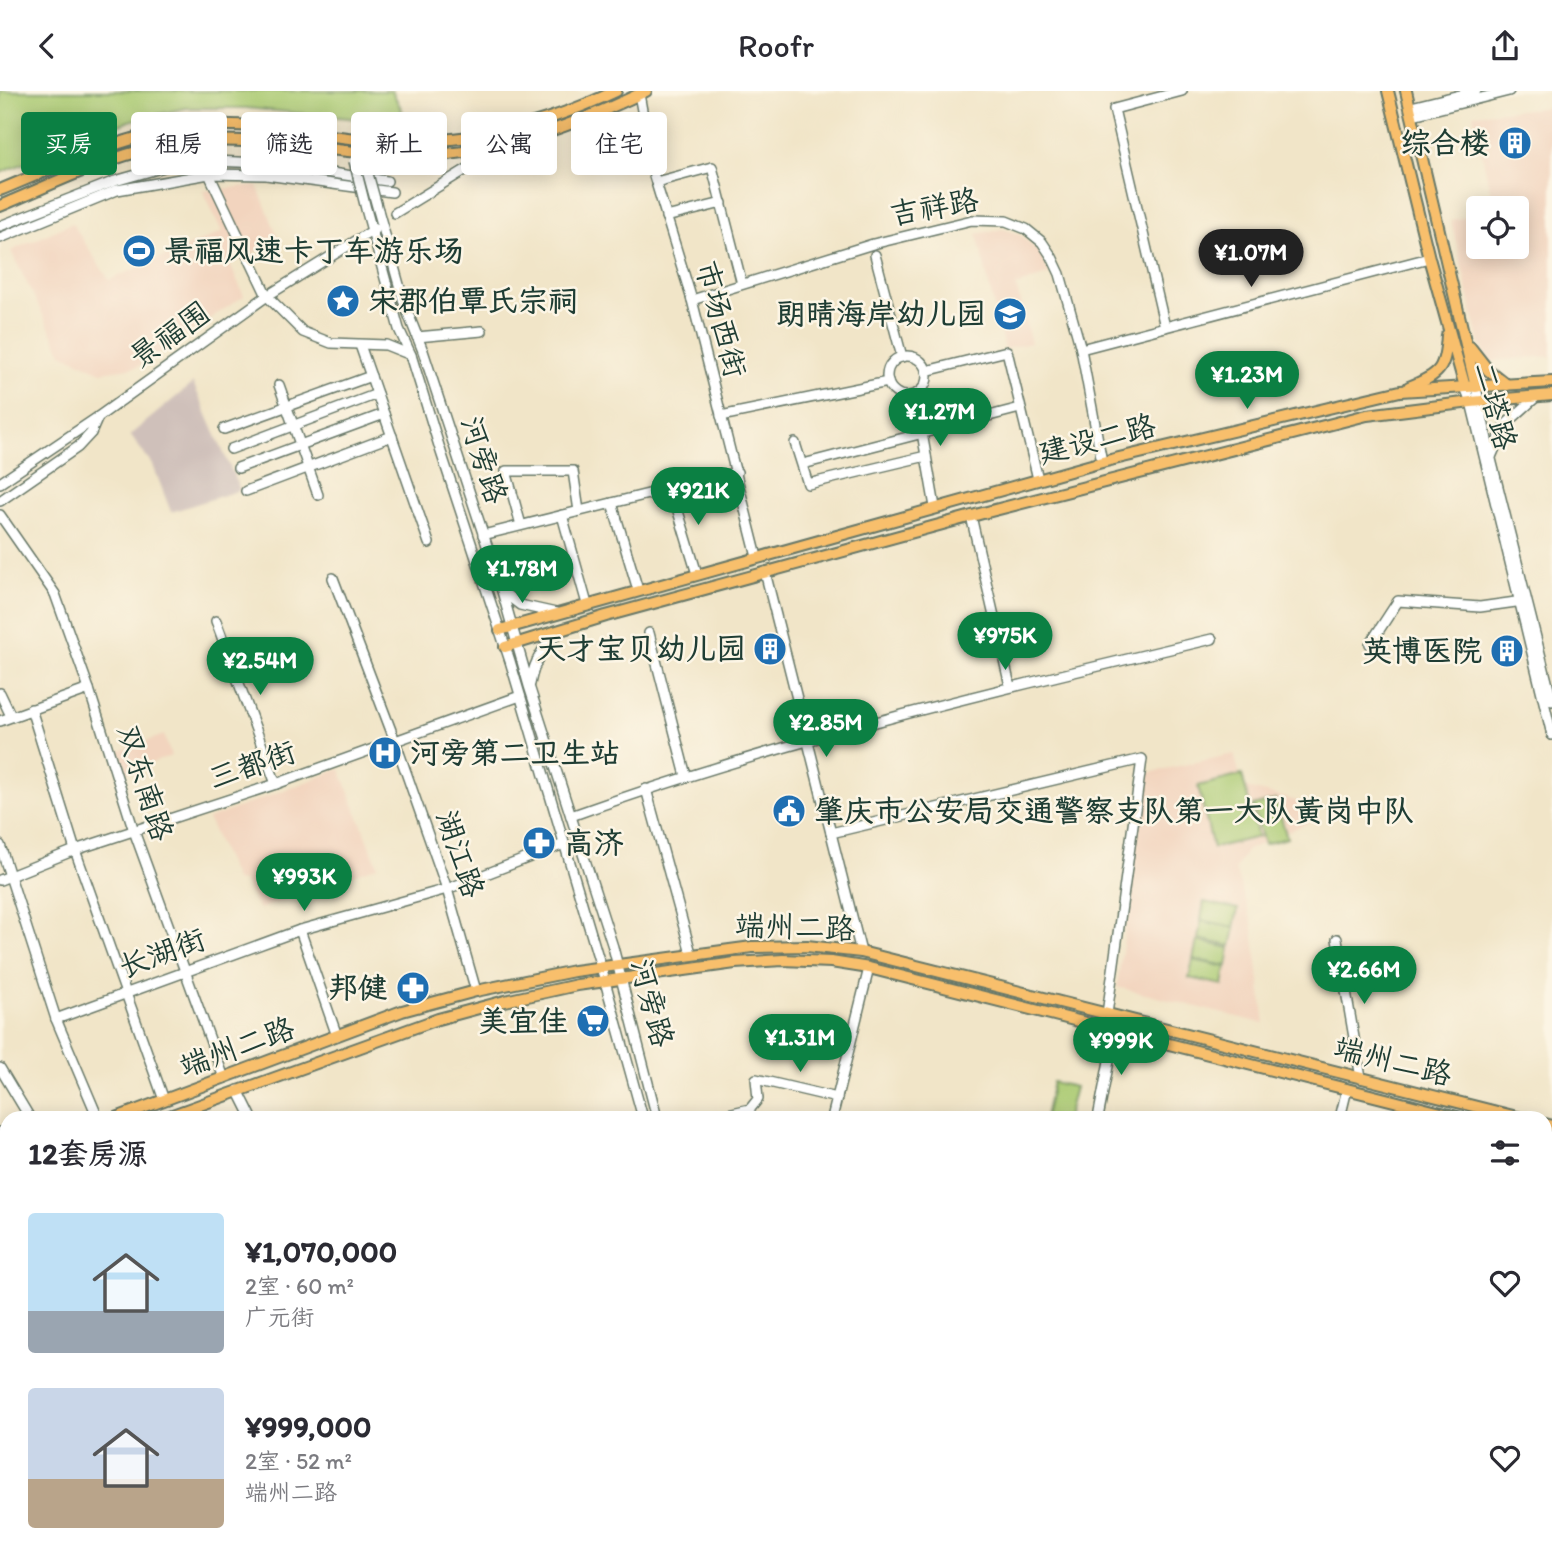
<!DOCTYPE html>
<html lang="zh">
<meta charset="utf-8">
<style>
body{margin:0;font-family:Itim,"LXGW WenKai TC",sans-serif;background:#f7f7f7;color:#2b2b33;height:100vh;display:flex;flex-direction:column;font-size:26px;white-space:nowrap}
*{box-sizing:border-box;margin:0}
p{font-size:23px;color:#7c7c81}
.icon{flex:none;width:38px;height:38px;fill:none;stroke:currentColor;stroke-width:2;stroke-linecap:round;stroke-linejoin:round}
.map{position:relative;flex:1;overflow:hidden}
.sheet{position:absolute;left:0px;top:1020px;width:1552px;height:450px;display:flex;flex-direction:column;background:#fff;border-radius:21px 21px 0 0;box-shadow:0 4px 18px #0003}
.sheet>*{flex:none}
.guide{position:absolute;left:21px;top:21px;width:700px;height:63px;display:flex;gap:14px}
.controls{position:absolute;left:1466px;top:105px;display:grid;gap:14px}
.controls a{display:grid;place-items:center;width:63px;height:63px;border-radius:7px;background:#fff;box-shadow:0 4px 18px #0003;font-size:35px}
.price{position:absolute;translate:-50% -60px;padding:0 16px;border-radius:24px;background:#0b8043;color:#fff;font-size:23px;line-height:46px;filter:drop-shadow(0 2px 4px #0008)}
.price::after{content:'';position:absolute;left:50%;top:42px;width:21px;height:16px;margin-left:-10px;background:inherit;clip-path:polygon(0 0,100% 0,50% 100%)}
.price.on{background:#222;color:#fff}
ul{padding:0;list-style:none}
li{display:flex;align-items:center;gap:21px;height:175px;padding:0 28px}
li span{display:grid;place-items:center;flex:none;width:196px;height:140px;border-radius:7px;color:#555}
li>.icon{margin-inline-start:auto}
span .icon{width:84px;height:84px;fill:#fffc;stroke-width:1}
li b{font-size:30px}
h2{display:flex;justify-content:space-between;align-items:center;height:84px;padding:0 28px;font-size:30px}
.chip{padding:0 24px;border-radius:7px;background:#fff;box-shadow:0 4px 18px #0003;font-size:24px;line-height:63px}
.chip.on{background:#0b8043;color:#fff}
header{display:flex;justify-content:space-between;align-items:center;height:91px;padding:0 28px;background:#fff;font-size:32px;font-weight:600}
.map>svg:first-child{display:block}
.built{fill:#f2d4be}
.industrial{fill:#cfc0ba}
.green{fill:#aaca72;stroke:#648453;stroke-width:2}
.forest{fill:#87ae64;stroke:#53764c;stroke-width:2}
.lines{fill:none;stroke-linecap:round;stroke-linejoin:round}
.minor-casing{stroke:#687868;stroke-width:12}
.major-casing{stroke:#687868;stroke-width:14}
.minor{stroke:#fff;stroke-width:9}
.major{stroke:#f8bf6c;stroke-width:10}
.minor-bridge-casing{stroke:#687868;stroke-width:12;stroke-linecap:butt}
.minor-bridge{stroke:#fff;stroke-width:9}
.labels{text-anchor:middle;stroke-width:5;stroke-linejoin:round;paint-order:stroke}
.poi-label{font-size:30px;font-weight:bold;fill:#1f3d34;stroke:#fcf5e5;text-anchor:end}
.street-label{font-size:30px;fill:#1f3d34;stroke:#fcf5e5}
</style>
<header><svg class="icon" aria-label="back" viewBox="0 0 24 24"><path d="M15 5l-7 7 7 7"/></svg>Roofr<svg class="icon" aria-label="share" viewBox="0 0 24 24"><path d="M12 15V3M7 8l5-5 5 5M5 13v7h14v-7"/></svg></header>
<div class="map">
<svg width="1552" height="1469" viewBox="0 0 1552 1469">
<rect width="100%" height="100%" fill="#fcf5e5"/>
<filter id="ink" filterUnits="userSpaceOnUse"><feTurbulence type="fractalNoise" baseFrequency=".0143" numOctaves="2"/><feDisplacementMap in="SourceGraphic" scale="14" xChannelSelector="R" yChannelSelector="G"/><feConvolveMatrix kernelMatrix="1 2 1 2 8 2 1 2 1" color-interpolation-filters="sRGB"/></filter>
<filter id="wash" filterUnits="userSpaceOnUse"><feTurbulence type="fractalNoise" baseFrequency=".00686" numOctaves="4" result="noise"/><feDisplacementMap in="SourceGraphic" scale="28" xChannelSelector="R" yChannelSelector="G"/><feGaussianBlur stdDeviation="1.57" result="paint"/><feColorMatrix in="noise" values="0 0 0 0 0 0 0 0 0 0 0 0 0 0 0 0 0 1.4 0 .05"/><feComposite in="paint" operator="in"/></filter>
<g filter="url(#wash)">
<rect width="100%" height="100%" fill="#f1e5c8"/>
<!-- built -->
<g class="built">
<path d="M1552,16v249l-62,5 -10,-17 -29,-124 28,-6v33h38v-39h-23l-21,-94z"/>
<path d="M257,94l23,57 -51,20 15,34 -107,71 -36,5 -39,-19 -51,-102 61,-28 37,57 113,-48 -19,-41z"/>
<path d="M1003,138l17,6 21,19 8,20 -33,12 15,57 -27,6 -27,-115z"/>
<path d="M164,644l7,21 -49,18 -8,-21z"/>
<path d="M1234,663l9,33 69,18 4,14 -69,31 -12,19 17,53 13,102 -148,-37 30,-214z"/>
<path d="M340,678l38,97 -119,43 -16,-28 -7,1 -28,-63z"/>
</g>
<!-- industrial -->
<path class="industrial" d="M193,292l47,107 -69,22 -18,-47 -23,-30z"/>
<!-- green -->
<g class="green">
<path d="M0,0h392l17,33 -163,-16h-60l-57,13 -129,52z"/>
<path d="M1242,684l16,62 -45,11 -15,-62z"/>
<path d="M1276,709l11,38 -23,6 -11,-38z"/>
<path d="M1204,811l34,7 -4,18 -33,-7z"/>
<path d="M1201,830l34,7 -4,18 -33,-7z"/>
<path d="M1197,850l33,7 -3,18 -34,-7z"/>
<path d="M1193,869l33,7 -3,18 -34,-7z"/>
<path d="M1053,991l22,5 -8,31 -22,-1z"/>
</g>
<!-- forest -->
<path class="forest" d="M822,1463h403l-2,6h-389z"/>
</g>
<g filter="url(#ink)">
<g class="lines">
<defs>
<g id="minor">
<path d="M639,3l15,82 38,124 65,257"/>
<path d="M1411,16l65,-16"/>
<path d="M1413,24l96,-24"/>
<path d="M209,83l58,122 36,36 28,11 55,2 25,10"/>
<path d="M656,91l56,-15 30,117"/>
<path d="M366,118l33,120 12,26 29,94 70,212 91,306 42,151"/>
<path d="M378,119l27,96 18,45 79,240 27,95 84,261 44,171"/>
<path d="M395,122l75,-46 15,-18"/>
<path d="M666,126l56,-14"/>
<path d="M0,135l115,-45 74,-21 73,3 125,18"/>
<path d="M0,147l117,-48 92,-16 57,1 126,17"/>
<path d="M875,164l27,102"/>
<path d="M692,209l181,-56 99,-24 34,1 20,8 16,13 10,15 8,17 21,75 21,113"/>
<path d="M1165,236l-51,-218 68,-18"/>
<path d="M417,246l65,-6"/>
<path d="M360,254l69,198"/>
<path d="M1081,258l348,-91"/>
<circle cx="907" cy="285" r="20"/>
<path d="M926,280l81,-20 31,128"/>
<path d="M279,294l39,110"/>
<path d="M1465,296l6,15 81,333"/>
<path d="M1476,296l15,72 61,242"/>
<path d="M913,305l8,31 14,80"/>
<path d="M721,325l167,-34"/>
<path d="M224,338l147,-53"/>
<path d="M795,352l13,41 118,-28"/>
<path d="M231,358l146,-55"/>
<path d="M1491,366l14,-32 31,-28"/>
<path d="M803,373l217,-56"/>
<path d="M238,377l146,-54"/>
<path d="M0,392l98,-66 169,-121 108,-67"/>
<path d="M671,397l26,86"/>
<path d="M246,400l146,-55"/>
<path d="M0,410l78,-54 13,-14 7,-16"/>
<path d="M612,412l26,87"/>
<path d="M0,424l55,79 34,95 45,142 90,247"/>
<path d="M562,424l25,89"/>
<path d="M971,425l39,170"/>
<path d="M521,434l-15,-54h67l6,40"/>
<path d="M483,444l254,-63"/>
<path d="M765,481l96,380"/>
<path d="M333,487l62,163 52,148 29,102"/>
<path d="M503,501l17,13 36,8"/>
<path d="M216,530l60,163"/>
<path d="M649,542l37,143"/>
<path d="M1370,553l28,-43 82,6 43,-6"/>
<path d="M530,593c4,-21 12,-40 31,-52"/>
<path d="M0,602l11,23"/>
<path d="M31,618l44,141 89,250"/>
<path d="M0,630l89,-32"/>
<path d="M646,698l45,164"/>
<path d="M571,725c209,-75 425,-126 641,-177"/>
<path d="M831,742l311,-74 -35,255"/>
<path d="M0,754l56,174 42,99"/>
<path d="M0,789l75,-30 201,-66 244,-88"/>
<path d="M300,839l37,106"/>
<path d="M1337,848l24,139"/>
<path d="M56,928l244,-89 147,-41 117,-45"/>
<path d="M0,977l30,50"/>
<path d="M238,999l14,28"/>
<path d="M709,1027l41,-9 8,-10 -2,-20 81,19"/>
<path d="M832,1027l37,-150"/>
<path d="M1098,1027l17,-88"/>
<path d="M1340,1027l7,-29"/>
<path d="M0,1041l6,20 -6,8"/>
<path d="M0,1249l7,-5"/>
<path d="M1545,1313l7,1"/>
<path d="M277,1463l5,6"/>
<path d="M462,1463l5,6"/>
<path d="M536,1463l5,6"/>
<path d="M231,1469l1,-6"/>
</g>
<g id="major">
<path d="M1388,0l41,167 36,129"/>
<path d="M1406,0l70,296"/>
<path d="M0,99c68,-28 136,-61 212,-65 48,-2 99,10 147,14 93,9 173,-8 257,-48"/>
<path d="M0,115c58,-24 117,-55 180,-63 70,-9 141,8 211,12 90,6 176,-26 255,-64"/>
<path d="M1470,256l18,23 19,15"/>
<path d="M1409,296c32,-13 36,-18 38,-52"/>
<path d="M500,539l602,-168 298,-71 152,-9"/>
<path d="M505,556l101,-31 377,-103 384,-98 104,-13 81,-7"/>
<path d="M116,1027l286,-107 74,-20 98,-20 178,-24 55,-1 54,6 660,166"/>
<path d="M164,1027l274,-99 67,-18 72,-16 158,-22 48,-3 48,2 38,6 592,150"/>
<path d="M1545,1033l7,2"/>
<path d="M1545,1049l7,2"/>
<path d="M0,1075l7,-4"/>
<path d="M0,1095l7,-3"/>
<path d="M1545,1391l7,-19"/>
<path d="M1545,1432l7,-19"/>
<path d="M1517,1469l2,-6"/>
<path d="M1532,1469l2,-6"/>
</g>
</defs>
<!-- minor casing -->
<use href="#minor" class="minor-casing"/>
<!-- major casing -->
<use href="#major" class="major-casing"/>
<!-- minor -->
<use href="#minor" class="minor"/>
<!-- major -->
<use href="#major" class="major"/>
<defs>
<g id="minor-bridge">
<path d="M354,70l12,48"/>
<path d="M365,72l13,47"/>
</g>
</defs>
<!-- minor-bridge casing -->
<use href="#minor-bridge" class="minor-bridge-casing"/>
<!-- minor-bridge -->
<use href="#minor-bridge" class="minor-bridge"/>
</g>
</g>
<!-- icons -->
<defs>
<symbol id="building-disc" viewBox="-11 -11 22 22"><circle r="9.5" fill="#1f6fb2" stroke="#fcf5e5"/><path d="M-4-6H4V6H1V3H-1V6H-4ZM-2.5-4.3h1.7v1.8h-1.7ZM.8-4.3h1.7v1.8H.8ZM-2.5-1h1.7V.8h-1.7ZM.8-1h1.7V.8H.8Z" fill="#fff"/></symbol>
<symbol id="stadium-disc" viewBox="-11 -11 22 22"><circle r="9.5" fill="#1f6fb2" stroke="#fcf5e5"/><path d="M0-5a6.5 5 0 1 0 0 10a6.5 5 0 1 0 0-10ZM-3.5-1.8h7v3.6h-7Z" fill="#fff"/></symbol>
<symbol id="sight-disc" viewBox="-11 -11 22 22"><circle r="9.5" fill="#1f6fb2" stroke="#fcf5e5"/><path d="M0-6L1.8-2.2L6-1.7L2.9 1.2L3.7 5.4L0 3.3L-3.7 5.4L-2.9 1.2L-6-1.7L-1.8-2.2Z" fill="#fff"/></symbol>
<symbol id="school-disc" viewBox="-11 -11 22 22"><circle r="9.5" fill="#1f6fb2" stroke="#fcf5e5"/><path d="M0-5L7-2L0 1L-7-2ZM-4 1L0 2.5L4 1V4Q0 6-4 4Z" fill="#fff"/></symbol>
<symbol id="hospital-disc" viewBox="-11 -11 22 22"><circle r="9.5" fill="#1f6fb2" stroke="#fcf5e5"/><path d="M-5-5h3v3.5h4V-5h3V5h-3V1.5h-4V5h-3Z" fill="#fff"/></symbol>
<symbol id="civic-disc" viewBox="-11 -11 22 22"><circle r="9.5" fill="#1f6fb2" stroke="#fcf5e5"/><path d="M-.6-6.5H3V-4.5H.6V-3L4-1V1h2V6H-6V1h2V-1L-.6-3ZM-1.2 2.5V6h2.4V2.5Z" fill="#fff"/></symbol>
<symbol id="pharmacy-disc" viewBox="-11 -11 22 22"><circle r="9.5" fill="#1f6fb2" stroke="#fcf5e5"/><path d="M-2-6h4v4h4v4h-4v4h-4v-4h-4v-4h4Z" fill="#fff"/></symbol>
<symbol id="supermarket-disc" viewBox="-11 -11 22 22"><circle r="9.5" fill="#1f6fb2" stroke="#fcf5e5"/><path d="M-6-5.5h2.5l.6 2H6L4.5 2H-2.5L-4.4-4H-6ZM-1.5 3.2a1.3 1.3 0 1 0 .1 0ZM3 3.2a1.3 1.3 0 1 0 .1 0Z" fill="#fff"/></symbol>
</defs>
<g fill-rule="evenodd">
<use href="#building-disc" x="1496" y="33" width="38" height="38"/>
<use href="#stadium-disc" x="120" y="141" width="38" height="38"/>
<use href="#sight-disc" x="324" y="191" width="38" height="38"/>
<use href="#school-disc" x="991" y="204" width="38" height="38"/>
<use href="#building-disc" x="751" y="539" width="38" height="38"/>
<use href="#building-disc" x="1488" y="541" width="38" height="38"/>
<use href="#hospital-disc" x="366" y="643" width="38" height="38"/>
<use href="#civic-disc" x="770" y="701" width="38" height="38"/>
<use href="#pharmacy-disc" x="520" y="733" width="38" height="38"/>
<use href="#pharmacy-disc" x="394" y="878" width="38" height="38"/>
<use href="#supermarket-disc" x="574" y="911" width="38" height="38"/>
</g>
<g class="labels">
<!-- poi labels -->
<g class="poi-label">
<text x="1490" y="62">综合楼</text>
<text x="164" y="170" text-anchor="start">景福风速卡丁车游乐场</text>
<text x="368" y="220" text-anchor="start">宋郡伯覃氏宗祠</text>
<text x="986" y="233">朗晴海岸幼儿园</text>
<text x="746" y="568">天才宝贝幼儿园</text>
<text x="1482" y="570">英博医院</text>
<text x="410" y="672" text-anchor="start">河旁第二卫生站</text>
<text x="814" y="730" text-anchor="start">肇庆市公安局交通警察支队第一大队黄岗中队</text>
<text x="564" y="762" text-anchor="start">高济</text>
<text x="388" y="907">邦健</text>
<text x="568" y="940">美宜佳</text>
</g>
<!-- street labels -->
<g class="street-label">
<text transform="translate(934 116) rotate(-10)" y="10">吉祥路</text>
<text transform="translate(721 228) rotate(75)" y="10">市场西街</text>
<text transform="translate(170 244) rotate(-35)" y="10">景福围</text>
<text transform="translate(1495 315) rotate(75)" y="10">二塔路</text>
<text transform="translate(1097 348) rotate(-14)" y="10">建设二路</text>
<text transform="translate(484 369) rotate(72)" y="10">河旁路</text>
<text transform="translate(252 674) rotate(-19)" y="10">三都街</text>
<text transform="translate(145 692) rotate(72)" y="10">双东南路</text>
<text transform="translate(460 763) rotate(71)" y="10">湖江路</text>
<text transform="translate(795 836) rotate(2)" y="10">端州二路</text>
<text transform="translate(162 862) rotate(-20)" y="10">长湖街</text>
<text transform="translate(652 912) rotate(75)" y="10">河旁路</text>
<text transform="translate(237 956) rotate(-20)" y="10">端州二路</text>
<text transform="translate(1393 970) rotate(14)" y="10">端州二路</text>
</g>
</g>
</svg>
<div class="controls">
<a><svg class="icon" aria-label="locate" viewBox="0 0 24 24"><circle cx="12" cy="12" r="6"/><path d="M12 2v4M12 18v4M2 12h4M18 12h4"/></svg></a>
</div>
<b class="price on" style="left:1251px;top:198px">¥1.07M</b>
<b class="price" style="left:1247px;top:320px">¥1.23M</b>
<b class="price" style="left:940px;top:357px">¥1.27M</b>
<b class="price" style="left:698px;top:436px">¥921K</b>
<b class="price" style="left:522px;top:514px">¥1.78M</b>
<b class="price" style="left:1005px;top:581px">¥975K</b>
<b class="price" style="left:260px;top:606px">¥2.54M</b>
<b class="price" style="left:826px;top:668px">¥2.85M</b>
<b class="price" style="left:304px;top:822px">¥993K</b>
<b class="price" style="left:1364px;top:915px">¥2.66M</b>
<b class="price" style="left:800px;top:983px">¥1.31M</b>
<b class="price" style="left:1121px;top:986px">¥999K</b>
<div class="guide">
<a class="chip on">买房</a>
<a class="chip">租房</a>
<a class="chip">筛选</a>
<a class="chip">新上</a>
<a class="chip">公寓</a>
<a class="chip">住宅</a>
</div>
<section class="sheet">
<h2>12套房源<svg class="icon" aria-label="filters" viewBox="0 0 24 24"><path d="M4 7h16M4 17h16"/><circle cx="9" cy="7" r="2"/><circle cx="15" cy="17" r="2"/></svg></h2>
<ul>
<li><span style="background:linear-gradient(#bfe0f5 70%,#9aa5b1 0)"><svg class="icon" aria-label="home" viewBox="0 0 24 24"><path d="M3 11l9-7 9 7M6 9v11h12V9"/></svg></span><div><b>¥1,070,000</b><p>2室 · 60 m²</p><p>广元街</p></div><svg class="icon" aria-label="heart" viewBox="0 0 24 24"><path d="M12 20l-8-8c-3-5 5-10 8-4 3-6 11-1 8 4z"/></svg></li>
<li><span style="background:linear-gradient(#c9d6e8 65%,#b9a48a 0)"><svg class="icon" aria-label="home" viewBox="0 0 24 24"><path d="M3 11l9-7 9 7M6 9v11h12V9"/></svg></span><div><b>¥999,000</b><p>2室 · 52 m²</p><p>端州二路</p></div><svg class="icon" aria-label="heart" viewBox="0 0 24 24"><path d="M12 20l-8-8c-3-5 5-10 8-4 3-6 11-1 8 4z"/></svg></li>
</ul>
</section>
</div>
